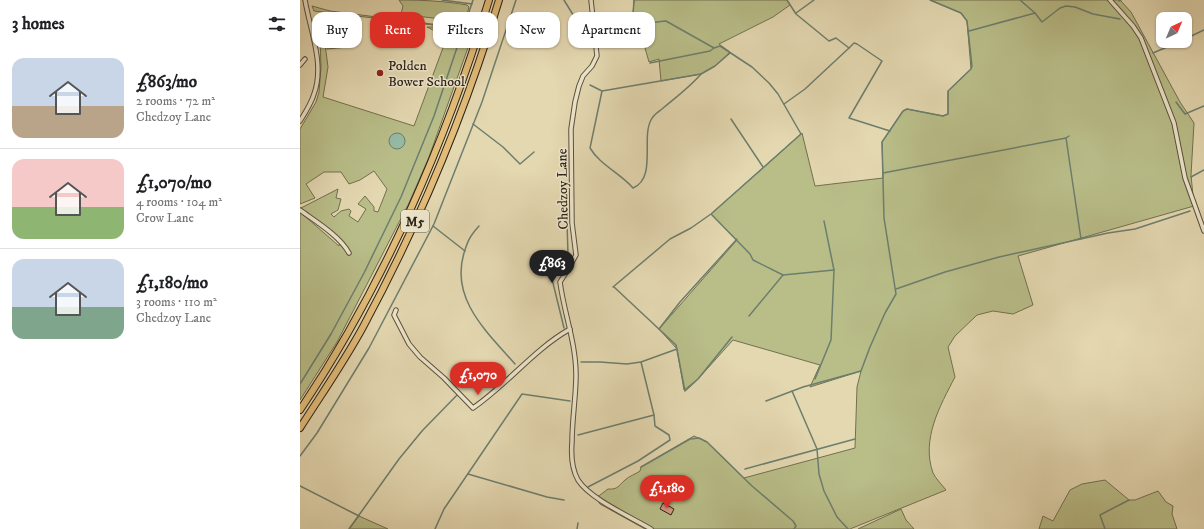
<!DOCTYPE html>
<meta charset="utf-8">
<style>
body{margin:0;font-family:"IM FELL DW Pica",serif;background:#f6f6f6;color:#202124;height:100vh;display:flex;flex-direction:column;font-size:15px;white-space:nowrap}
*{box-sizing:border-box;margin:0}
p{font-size:13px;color:#757577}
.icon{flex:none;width:22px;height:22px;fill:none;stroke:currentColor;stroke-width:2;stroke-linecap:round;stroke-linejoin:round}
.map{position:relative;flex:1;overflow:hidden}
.drawer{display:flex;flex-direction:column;background:#fff;width:300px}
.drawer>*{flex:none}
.top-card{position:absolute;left:12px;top:12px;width:380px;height:36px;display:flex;gap:8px}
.needle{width:26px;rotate:44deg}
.tools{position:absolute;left:856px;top:12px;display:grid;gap:8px}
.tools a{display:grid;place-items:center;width:36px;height:36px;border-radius:8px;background:#fff;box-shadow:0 1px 3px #0004;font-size:20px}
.price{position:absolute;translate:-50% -34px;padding:0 9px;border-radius:14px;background:#d93025;color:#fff;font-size:13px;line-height:26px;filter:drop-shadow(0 1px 2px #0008)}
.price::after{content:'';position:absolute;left:50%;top:24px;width:12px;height:9px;margin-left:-6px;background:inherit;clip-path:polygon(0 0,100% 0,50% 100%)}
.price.active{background:#222;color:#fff}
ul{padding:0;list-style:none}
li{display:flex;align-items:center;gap:12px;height:100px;padding:0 12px}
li+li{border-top:1px solid #e0e0e0}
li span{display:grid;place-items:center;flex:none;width:112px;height:80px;border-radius:12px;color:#555}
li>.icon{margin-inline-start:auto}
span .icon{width:48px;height:48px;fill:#fffc;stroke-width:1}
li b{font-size:17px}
h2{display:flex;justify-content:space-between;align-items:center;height:48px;padding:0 12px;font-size:17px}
.tag{padding:0 14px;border-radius:12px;background:#fff;box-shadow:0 1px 3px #0004;font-size:14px;line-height:36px}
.tag.active{background:#d93025;color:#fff}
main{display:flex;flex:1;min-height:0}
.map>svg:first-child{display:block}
.green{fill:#b9be89;stroke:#727050}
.water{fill:#96bba7;stroke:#6c7e6e}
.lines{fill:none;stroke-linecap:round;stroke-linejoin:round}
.stream{stroke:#6c7e6e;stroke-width:1.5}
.building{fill:#da9d88;stroke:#2c2318}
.street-casing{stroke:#5a503e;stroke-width:5.5}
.highway-casing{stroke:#2c2318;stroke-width:8}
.street{stroke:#ede6cc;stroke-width:3.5}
.highway{stroke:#e2bc78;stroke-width:6}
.poi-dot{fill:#8f2418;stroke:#ede6cc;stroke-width:1.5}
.labels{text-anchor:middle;stroke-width:3;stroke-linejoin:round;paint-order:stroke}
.shield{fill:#ede6cc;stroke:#665e4e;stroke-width:1}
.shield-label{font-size:13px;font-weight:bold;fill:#2c2318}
.poi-label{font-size:14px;fill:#2c2318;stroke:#ede6cc;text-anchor:start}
.street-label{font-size:14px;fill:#2c2318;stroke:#ede6cc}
</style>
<main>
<section class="drawer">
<h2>3 homes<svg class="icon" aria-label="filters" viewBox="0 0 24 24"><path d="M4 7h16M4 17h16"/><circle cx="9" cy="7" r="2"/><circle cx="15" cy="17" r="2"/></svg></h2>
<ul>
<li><span style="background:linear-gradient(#c9d6e8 60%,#b9a48a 0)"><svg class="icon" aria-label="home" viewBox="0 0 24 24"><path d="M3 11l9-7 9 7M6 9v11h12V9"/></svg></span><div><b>£863/mo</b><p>2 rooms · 72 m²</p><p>Chedzoy Lane</p></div></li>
<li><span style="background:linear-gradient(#f6c9c9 60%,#8fb573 0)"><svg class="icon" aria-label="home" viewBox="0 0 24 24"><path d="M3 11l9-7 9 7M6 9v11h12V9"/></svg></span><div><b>£1,070/mo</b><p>4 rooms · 104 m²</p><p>Crow Lane</p></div></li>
<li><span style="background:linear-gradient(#c9d6e8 60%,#7fa58c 0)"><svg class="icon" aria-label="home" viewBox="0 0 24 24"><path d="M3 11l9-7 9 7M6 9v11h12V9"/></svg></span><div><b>£1,180/mo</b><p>3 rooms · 110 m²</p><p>Chedzoy Lane</p></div></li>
</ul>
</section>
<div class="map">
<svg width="904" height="529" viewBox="0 0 904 529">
<rect width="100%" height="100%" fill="#e4d8b1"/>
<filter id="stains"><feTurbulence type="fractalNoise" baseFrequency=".005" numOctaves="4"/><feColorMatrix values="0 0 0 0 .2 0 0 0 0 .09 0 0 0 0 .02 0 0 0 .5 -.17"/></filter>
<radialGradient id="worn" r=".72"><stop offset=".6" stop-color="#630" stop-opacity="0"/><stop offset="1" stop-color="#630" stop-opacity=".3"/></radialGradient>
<!-- green -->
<g class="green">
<path d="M99,0c24,0 45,1 68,5l2,2 -4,15 -64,-8 2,-8z"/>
<path d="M334,0h153l3,5 -17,12 -54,27 11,8 -15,14 -14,8 -40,7 -2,-22 -10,3 -12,-42 -4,-5z"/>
<path d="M630,0h190l11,12 49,90 14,21 -3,52 3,31 -176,50 15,49 -20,9 -20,-3 -16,4 -22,21 -7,11 7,30c-15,29 -34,62 -22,96 3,6 9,12 13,17l-96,39h-205l-45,-25 -4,-6 12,-9c10,1 11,-4 17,-9 4,-4 11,-6 15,-9l1,-4 53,-31 13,6 37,36 111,-30 2,-61 4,-16 -51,16 10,-22 -87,-25 -35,39 -14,11 -7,-41 -18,-20 78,-89 -26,-26 91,-81 13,53 68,-8 -1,-36 21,-31 4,-2 36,7 5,-2v-23l23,-22 -4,-48 -6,-8z"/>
<path d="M12,6l18,5 133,17h12l-46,129 -20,46 -72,139 -37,58v-188l39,34 1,-5 -39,-33 37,-19 -2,9 5,1 -3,11 -7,4 3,3 7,-6 8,-2 2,2 -2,5 9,6 8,-13 -8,-5 7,-8 9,11v4l4,1 9,-23 -13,-18 -14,9 -11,4 -8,-12h-17l-18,12 9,14 -15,6v-75l16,-27 3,-10 2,-25 -1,-31h4l4,31 -5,30 91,29 33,-89 -20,-10h23l-136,-16z"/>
<path d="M46,34l2,13 -21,2 -1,-13z"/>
<path d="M805,480l24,20h6l23,-9 8,11 7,4 -1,8 5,15h-138l4,-13 10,5 17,-31 12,-6z"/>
<path d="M601,509l5,11 8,9h-56z"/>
<path d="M59,516l29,13h-39z"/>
</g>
<!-- water -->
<circle class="water" cx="97" cy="141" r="8"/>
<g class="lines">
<!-- stream -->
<g class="stream">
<path d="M142,0l30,4"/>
<path d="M264,0l11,18"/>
<path d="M487,0l9,14 33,27 7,-3 13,10 5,-5 3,1 25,17 -33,57 41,13"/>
<path d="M720,0l15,13 7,9 18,-14 6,-2 9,1 18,7 27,5"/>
<path d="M819,1l2,-1"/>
<path d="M496,13l18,-13"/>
<path d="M669,31l66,-18"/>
<path d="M885,39l19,-9"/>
<path d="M853,53l28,-12"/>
<path d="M350,63l60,-12 4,-3"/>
<path d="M290,85l12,6 99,-17 14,-8 15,-13"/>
<path d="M302,91l-12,57c10,17 30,25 43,40 24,-10 8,-50 18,-68 2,-5 7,-8 11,-11 13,-11 28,-22 39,-35"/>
<path d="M876,102l9,12 19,-8"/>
<path d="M484,104l21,-15 44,-41"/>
<path d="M431,119l32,48"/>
<path d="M173,124l30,23 17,17 14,-12"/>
<path d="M769,136l-3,2 15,101"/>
<path d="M583,173l183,-35"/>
<path d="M891,177l13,-7"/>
<path d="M412,215l38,39 3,6 30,15 51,-5"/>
<path d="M133,226l32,25"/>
<path d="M179,226c-9,10 -11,14 -15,27 -14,46 23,79 51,111"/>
<path d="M313,287l57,-48 21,-11 20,-14 90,-80 -23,-40 -9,-11 -17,-16 -32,-21 -6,2 -48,-27c-14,1 -22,6 -33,-6l1,-15"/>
<path d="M314,287l62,58 9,46 13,-12 34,-42"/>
<path d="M596,289l49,-17 54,-15 109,-24 27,-4 55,-18"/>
<path d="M449,316l34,-41"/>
<path d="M264,328l-12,-49 16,-24 -1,-33"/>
<path d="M359,329l21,-27 57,-63"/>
<path d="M281,362h19l27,2 14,-2 36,-13"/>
<path d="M515,379l16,-39 3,-70 -10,-49"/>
<path d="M0,384l31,-50 33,-61 37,-76 33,-81 39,-116"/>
<path d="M492,391l25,58 2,25 5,17 13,26 11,12"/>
<path d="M466,401l37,-14 58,-16 9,-24 15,-34 11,-19 -12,-76 -2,-76 21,-31 4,-2 36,7 5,-2v-23l23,-22 1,-3 -5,-45 -6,-8 -31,-13"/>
<path d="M278,435l76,-20"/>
<path d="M0,456l17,-23 52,-85 65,-124 48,-122 34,-102"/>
<path d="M341,467l49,-28 9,-1 8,4 45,44 41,35 3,5 -2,3"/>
<path d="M445,469l110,-30"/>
<path d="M168,474l79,23 17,3"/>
<path d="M0,486l59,30"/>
<path d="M288,487l50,-26 32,-21 -1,-5 -14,-9 -1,-11 -13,-53"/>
<path d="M49,529l50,-70 23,-28 36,-37"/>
<path d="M135,529l9,-20 78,-115 48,7"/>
<path d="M277,529l1,-6"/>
<path d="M805,529l-5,-14 29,-15"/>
</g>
</g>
<!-- building -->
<path class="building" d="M363,503l11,6 -3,6 -11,-6z"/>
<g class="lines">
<defs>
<g id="street">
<path d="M291,0l6,56 -5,10 -9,10 -4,10 -4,16 -4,27 1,94 4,32 -7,13 -9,14c4,31 16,61 16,93 0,22 -4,44 -4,67 -1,12 0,27 6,38 12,19 53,37 73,49"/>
<path d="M810,0l23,26 8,12 33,85 11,55 19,53"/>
<path d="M0,65l5,-6"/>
<path d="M0,121c5,-8 11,-17 14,-27 11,-30 -4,-64 -9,-94"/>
<path d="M0,210c15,11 40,26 49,43"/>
<path d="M96,310l-2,5 15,29 11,13 24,21 29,30c35,-24 60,-58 97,-79"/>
</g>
<g id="highway">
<path d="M0,410c83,-123 146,-269 189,-410"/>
<path d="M0,428c21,-33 44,-66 63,-101 56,-104 102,-214 136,-327"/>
</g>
</defs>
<!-- street casing -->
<use href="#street" class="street-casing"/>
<!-- highway casing -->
<use href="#highway" class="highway-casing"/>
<!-- street -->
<use href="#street" class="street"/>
<!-- highway -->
<use href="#highway" class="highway"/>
</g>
<!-- markers -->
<circle class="poi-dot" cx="80" cy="73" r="4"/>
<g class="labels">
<!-- shield labels -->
<rect class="shield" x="101" y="210" width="28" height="22" rx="3"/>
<g class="shield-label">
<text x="115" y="226">M5</text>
</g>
<!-- poi labels -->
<g class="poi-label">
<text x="88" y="70">Polden<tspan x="88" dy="16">Bower School</tspan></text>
</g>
<!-- street labels -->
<g class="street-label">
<text transform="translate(262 189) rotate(-91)" y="5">Chedzoy Lane</text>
</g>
</g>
<rect width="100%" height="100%" filter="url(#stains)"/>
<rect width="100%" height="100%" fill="url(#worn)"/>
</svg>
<div class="tools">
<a><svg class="needle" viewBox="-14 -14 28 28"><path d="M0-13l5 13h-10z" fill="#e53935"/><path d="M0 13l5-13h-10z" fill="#757577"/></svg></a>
</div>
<b class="price active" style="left:252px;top:284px">£863</b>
<b class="price" style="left:178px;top:396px">£1,070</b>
<b class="price" style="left:367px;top:509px">£1,180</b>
<div class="top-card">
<a class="tag">Buy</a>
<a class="tag active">Rent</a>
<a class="tag">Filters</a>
<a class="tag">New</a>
<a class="tag">Apartment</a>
</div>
</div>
</main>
